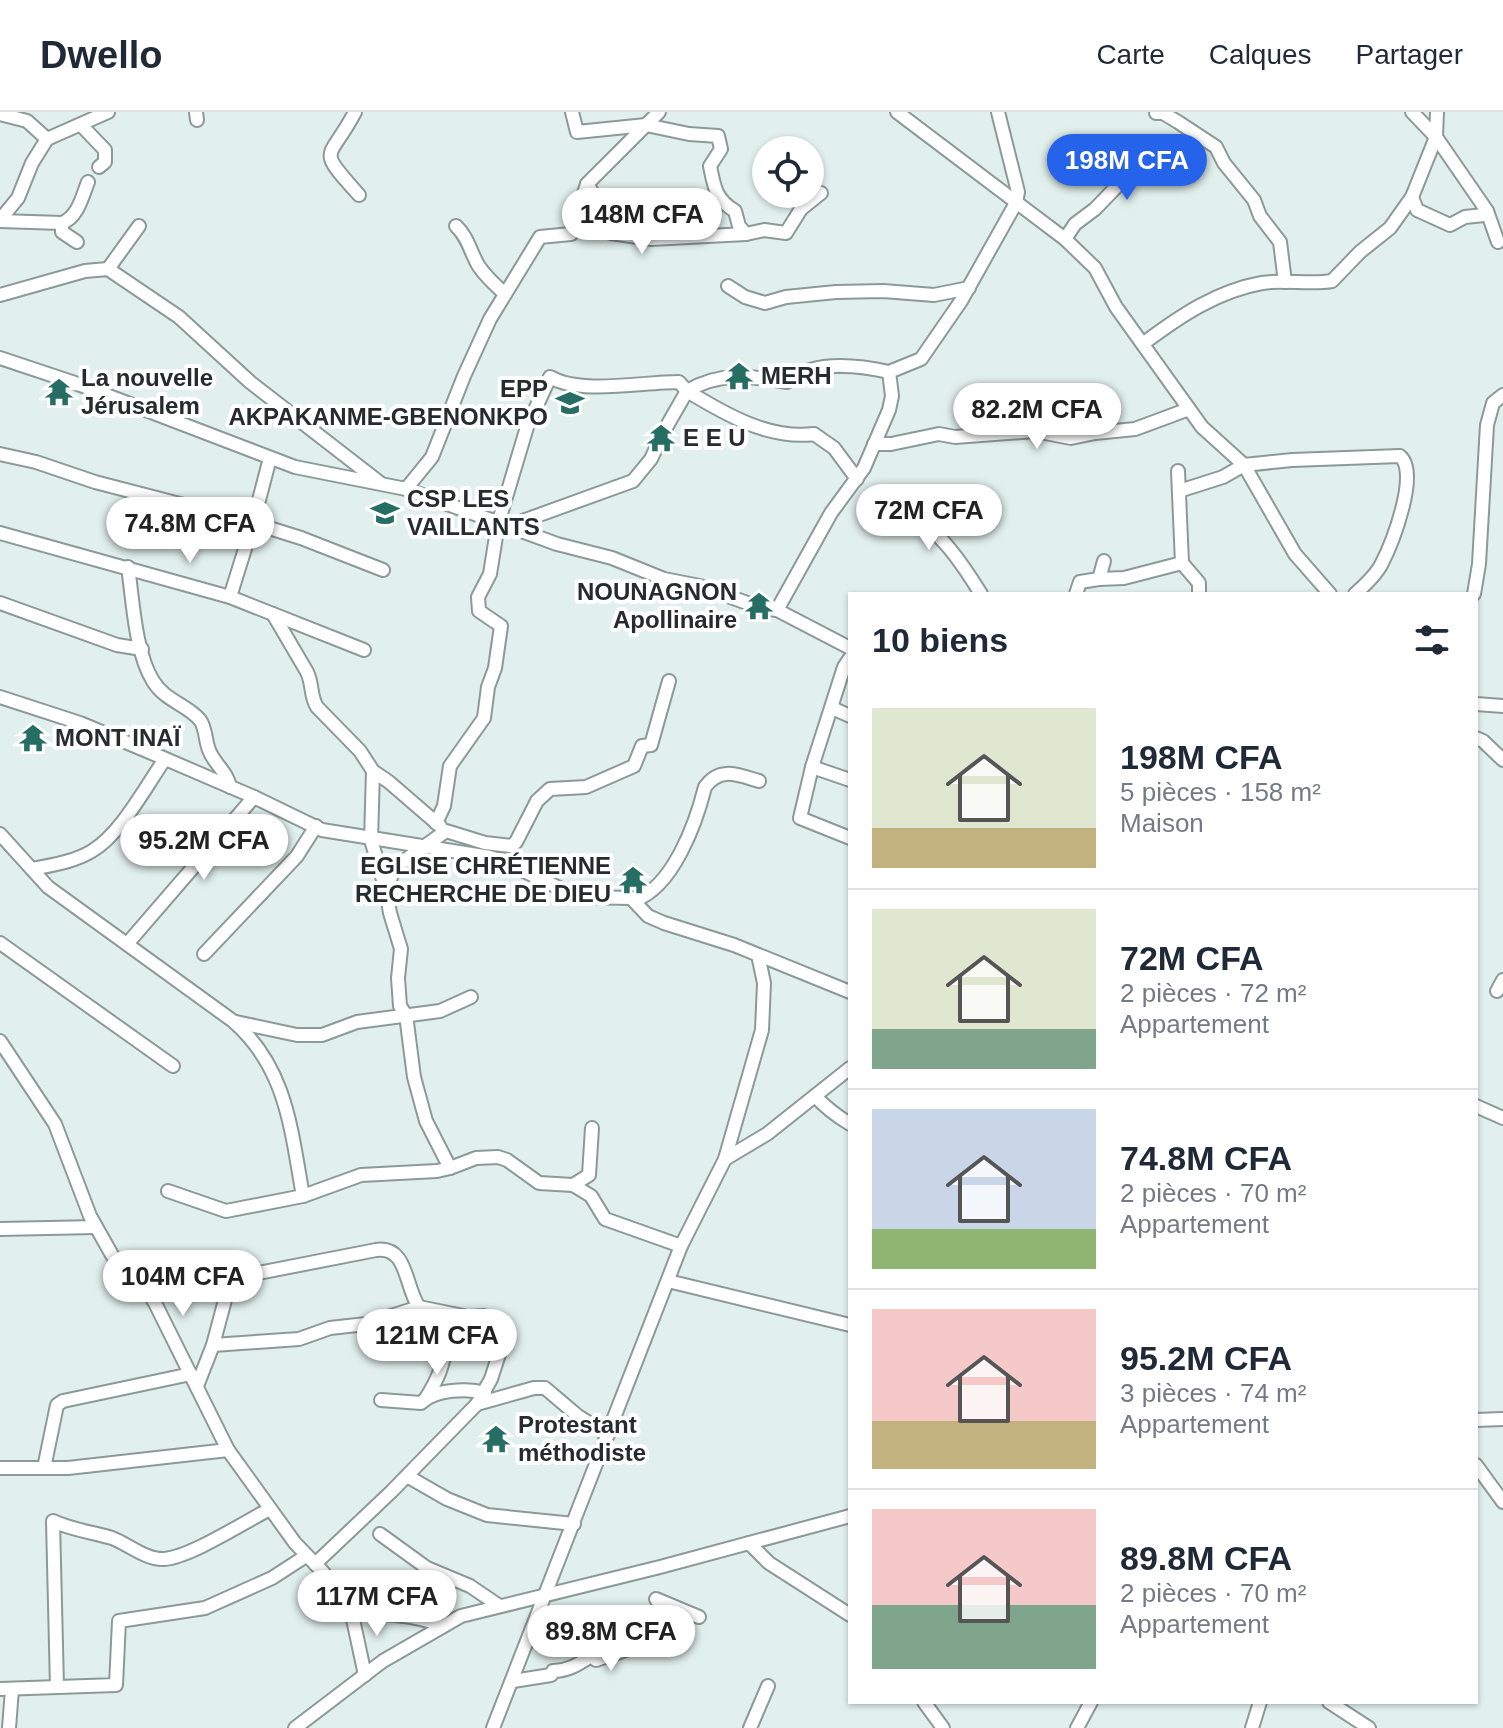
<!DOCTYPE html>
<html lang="fr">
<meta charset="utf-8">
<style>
body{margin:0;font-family:Arial,sans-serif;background:#f6f6f7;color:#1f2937;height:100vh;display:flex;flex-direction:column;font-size:30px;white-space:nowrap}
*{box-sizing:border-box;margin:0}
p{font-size:26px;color:#747a83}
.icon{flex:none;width:44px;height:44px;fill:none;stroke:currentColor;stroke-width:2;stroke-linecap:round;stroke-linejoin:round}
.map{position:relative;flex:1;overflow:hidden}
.drawer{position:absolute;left:848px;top:480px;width:630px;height:1112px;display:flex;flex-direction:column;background:#fff;border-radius:0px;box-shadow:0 2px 6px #0004}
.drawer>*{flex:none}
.tools{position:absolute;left:752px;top:24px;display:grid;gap:16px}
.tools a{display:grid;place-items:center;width:72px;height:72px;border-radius:50%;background:#fff;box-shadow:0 2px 6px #0004;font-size:40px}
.price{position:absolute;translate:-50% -68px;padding:0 18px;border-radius:28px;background:#fff;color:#222;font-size:26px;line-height:52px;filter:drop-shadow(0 2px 4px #0008)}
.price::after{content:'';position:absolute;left:50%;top:48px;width:24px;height:18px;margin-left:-12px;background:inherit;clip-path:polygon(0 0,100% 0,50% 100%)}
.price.active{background:#2563eb;color:#fff}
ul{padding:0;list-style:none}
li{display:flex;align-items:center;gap:24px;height:200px;padding:0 24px}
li+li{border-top:2px solid #e0e1e3}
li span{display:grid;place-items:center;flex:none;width:224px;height:160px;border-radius:0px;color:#555}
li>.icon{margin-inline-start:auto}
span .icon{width:96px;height:96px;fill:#fffc;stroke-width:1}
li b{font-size:34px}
h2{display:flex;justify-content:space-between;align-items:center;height:96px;padding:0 24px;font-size:34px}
header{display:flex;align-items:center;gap:48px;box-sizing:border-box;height:112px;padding:0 40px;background:#fff;border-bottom:2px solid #e0e1e3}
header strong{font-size:38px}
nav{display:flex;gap:44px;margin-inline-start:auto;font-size:28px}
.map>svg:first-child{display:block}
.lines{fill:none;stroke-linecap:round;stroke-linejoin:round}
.minor-casing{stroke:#8c9a97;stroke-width:16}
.minor{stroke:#fff;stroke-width:12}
.labels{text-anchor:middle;stroke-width:8;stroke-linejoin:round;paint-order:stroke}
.poi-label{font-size:24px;font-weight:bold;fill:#262c2b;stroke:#fff;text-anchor:start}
</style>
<header>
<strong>Dwello</strong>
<nav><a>Carte</a><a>Calques</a><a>Partager</a></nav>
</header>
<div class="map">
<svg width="1503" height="1616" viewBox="0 0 1503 1616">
<rect width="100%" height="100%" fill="#e1f0ec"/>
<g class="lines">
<defs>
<g id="minor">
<path d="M196,0l1,8"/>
<path d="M355,0c-26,50 -40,34 4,83"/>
<path d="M572,0l5,20 69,-7 43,9 29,2 3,13 -11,17c4,21 6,34 25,45l4,15 7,8 18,-4 22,3 15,-24 20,-16"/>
<path d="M897,0l168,127 30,29 21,39 86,120 42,38 51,89 35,40"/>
<path d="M1412,0l24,25 51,74 11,31"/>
<path d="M1156,1h7l15,9 38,25 8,16 30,37 6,16 20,26 5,40"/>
<path d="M0,2l27,7 20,18"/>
<path d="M81,13l24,25v12l-6,5"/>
<path d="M587,72l10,16 7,26 7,7 40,6 95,-5"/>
<path d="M1412,85l5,13 33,15 15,-8 19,-2 3,-4"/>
<path d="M0,108l18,-22 14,-35 15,-24 61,-27"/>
<path d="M0,109l62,2c16,-6 20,-26 26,-41"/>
<path d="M62,111v9l15,10"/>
<path d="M456,114c12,11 14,25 22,39 7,11 17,20 27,29"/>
<path d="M1065,127l10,-15 20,-15 28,-29 27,-23 4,-10"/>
<path d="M108,157l31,-43"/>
<path d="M728,174l17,11 20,6 21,-6 50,-5 47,-1 51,4 35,-7"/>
<path d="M0,183l85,-24 23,-2 71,48 71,65 129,100"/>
<path d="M1144,231c36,-27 73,-52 118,-60 23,-4 47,2 70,-2l28,-29 30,-24 22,-31 24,-60 1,-25"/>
<path d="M0,246l75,25 220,84 111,22 151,55 55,14 52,21 36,7 61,22 16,2 73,38"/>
<path d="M874,332h17l48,-10 16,3 80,-6 36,7 24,-5 40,-4 54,-20"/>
<path d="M0,342l36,8 59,20 158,41 17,-65"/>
<path d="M1178,359l4,92"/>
<path d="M406,377l26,-32 32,-81 26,-57 50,-82 31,-3 16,-50 72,-72"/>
<path d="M1179,379l44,-14 21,-12 48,-5 108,-4c20,17 -8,88 -19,109 -6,11 -17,21 -26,29"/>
<path d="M877,402c10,1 22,-1 32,2 29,10 56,52 72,78"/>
<path d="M506,415l127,-46 18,-22 13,-28 23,-40c38,23 82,49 127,43l20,14 23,31"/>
<path d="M0,421l230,64 134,53"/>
<path d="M128,455c5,34 7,85 25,114 12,20 35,24 47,39 6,8 5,20 9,30 5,14 18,21 21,37"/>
<path d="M1099,467l25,-1 58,-15 17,20v11"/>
<path d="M1076,482l4,-12 19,-3 5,-18"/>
<path d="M1474,482l5,-30 8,-139 6,-22 10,-8"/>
<path d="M230,485l23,-74 48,15 82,32"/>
<path d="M0,491l117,42 25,4"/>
<path d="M777,498l54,-97 33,-45 25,-58 3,-14 -3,-24 32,-13 40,-58 55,-98 2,-11 -20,-80"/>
<path d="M273,502l34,58c6,12 3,24 10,35l43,44 13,20 16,11 51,44"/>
<path d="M850,546l-6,9 -32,100 38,13"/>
<path d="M669,569l-18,64 -9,1 -8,20 -48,21 -36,2 -13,12 -21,41 -5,4 -26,-3 -39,-12 -45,32 -8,9 -7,18 4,23 11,36 -3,29 2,28 6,9 8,62 12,44 24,47 26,-10 22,-1 9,3 32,23 34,2 18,11 14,23 76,27"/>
<path d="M0,585l80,26 67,28 107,46 68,33 168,27 15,5 73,35 53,1 17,18 16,7 70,22 116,47"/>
<path d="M1476,592l27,2"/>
<path d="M832,596l18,8"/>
<path d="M1476,626l7,3 20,19"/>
<path d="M812,655l-12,51 50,20"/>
<path d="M373,659l-2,69 15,50"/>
<path d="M436,711l8,-17 6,-40 34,-48 4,-31 7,-19 6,-42 -22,-15 -1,-14 12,-23 8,-50 29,-97 23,-50c31,18 91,5 129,5l8,9c35,-20 62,-15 100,-9 26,-22 71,-17 102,-10"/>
<path d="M0,722l48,53 185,134c54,47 58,109 70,175"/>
<path d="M32,757c20,-4 42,-7 60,-18 29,-17 54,-65 73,-92"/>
<path d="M635,788c38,-13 61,-77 70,-113 15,-21 33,-12 54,-6"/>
<path d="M0,831l173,123"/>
<path d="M127,832l127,-147"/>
<path d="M204,842l93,-98 19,-30"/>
<path d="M1497,879l6,-11"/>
<path d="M236,910l61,13h25l35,-13 83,-11 31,-14"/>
<path d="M0,929l55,83 35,92 22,39 15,19 17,12 11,17 73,147 67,93 28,29 28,38 14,65"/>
<path d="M815,984c11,12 20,19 35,28"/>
<path d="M1476,994l27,12"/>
<path d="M725,1047l42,-25 83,-66"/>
<path d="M573,1073l16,-10 3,-47"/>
<path d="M168,1079l58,20 77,-15 58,-21 76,-4 13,-3"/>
<path d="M0,1117l96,-2"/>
<path d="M668,1169l182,44"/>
<path d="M416,1199c41,21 31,54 10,87"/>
<path d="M213,1233l86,-6 31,-11 36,-4 53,-17"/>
<path d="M197,1274l16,-41 16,-60 9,-8 138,-27c32,-5 29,38 43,57l49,10 16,-1 8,10 9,22 -10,31 -14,25 -85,87 -77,73"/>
<path d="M381,1288l40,3c14,-14 47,-15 64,-10"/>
<path d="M477,1292l57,-16h11l33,28 30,19"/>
<path d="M1476,1308l27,-1"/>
<path d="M1476,1353l27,37"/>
<path d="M0,1356h68l160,-18"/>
<path d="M44,1356l13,-63 6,-4 128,-27"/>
<path d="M407,1364l40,23 40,16 87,9"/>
<path d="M380,1422l47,34 43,18 28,19"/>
<path d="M749,1431l20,20 81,52"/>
<path d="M351,1498c30,6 63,3 90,16"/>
<path d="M513,1569l38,-6 2,-4c16,0 27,-8 38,-15l5,4 33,-11 9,-5 22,-24 3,-10 -7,-11 43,18"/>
<path d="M57,1575l-4,-166c19,9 39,11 59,17 16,6 34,22 52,21 27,-2 80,-37 106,-50"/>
<path d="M0,1577l116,-4 3,-64 86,-13 67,-30 34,-22"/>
<path d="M924,1590l19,26"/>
<path d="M1329,1590l40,26"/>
<path d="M9,1616l3,-39"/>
<path d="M295,1616l88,-67 78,-45 199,-49 190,-51"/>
<path d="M493,1616l188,-482 44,-87 37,-129 2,-47 -6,-28"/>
<path d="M750,1616l18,-42"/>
<path d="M1077,1616l14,-26"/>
<path d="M1252,1616l8,-26"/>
</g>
</defs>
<!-- minor casing -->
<use href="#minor" class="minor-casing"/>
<!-- minor -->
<use href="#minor" class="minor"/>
</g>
<!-- icons -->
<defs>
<symbol id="temple-bare" viewBox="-9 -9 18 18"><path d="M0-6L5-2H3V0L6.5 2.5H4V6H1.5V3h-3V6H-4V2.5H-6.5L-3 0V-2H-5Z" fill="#266d63" stroke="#fff" stroke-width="2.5" paint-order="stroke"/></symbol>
<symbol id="school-bare" viewBox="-9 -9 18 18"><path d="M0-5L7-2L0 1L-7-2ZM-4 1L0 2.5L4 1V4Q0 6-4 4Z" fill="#266d63" stroke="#fff" stroke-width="2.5" paint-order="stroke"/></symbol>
</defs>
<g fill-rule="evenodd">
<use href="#temple-bare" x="719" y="244" width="40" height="40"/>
<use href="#temple-bare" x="39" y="260" width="40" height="40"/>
<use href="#school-bare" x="550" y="271" width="40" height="40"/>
<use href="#temple-bare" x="641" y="306" width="40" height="40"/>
<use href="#school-bare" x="365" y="381" width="40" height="40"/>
<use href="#temple-bare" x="739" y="474" width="40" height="40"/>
<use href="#temple-bare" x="13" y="606" width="40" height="40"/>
<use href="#temple-bare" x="613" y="748" width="40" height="40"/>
<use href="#temple-bare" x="476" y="1307" width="40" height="40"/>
</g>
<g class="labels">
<!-- poi labels -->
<g class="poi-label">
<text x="761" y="272">MERH</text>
<text x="81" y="274">La nouvelle<tspan x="81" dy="28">Jérusalem</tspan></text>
<text x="548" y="285" text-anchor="end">EPP<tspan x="548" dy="28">AKPAKANME-GBENONKPO</tspan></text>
<text x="683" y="334">E E U</text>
<text x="407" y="395">CSP LES<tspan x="407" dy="28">VAILLANTS</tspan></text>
<text x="737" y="488" text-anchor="end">NOUNAGNON<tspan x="737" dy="28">Apollinaire</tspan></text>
<text x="55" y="634">MONT INAÏ</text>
<text x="611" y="762" text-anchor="end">EGLISE CHRÉTIENNE<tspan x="611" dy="28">RECHERCHE DE DIEU</tspan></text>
<text x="518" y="1321">Protestant<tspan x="518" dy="28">méthodiste</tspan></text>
</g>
</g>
</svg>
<div class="tools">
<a><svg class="icon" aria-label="locate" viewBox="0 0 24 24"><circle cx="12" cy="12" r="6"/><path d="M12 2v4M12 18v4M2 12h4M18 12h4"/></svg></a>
</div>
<b class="price active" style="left:1127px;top:90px">198M CFA</b>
<b class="price" style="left:642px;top:144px">148M CFA</b>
<b class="price" style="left:1037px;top:339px">82.2M CFA</b>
<b class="price" style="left:929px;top:440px">72M CFA</b>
<b class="price" style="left:190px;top:453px">74.8M CFA</b>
<b class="price" style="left:204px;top:770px">95.2M CFA</b>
<b class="price" style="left:183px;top:1206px">104M CFA</b>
<b class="price" style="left:437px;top:1265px">121M CFA</b>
<b class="price" style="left:377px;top:1526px">117M CFA</b>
<b class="price" style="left:611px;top:1561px">89.8M CFA</b>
<section class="drawer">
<h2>10 biens<svg class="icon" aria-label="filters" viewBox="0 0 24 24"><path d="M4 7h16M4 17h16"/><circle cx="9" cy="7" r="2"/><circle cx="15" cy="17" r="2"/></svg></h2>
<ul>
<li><span style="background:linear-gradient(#dfe7d0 75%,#c2b280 0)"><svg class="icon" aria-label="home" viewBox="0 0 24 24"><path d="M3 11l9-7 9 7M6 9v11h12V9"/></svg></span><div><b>198M CFA</b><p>5 pièces · 158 m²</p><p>Maison</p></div></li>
<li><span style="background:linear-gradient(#dfe7d0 75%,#7fa58c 0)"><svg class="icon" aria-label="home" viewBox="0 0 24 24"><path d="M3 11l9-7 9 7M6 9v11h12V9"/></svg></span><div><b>72M CFA</b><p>2 pièces · 72 m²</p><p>Appartement</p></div></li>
<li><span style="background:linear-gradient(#c9d6e8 75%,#8fb573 0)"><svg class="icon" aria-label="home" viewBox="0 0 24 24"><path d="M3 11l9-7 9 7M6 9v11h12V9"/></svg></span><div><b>74.8M CFA</b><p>2 pièces · 70 m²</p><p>Appartement</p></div></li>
<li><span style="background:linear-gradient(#f6c9c9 70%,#c2b280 0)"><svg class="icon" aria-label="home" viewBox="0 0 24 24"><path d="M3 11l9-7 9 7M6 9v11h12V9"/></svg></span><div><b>95.2M CFA</b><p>3 pièces · 74 m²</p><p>Appartement</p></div></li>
<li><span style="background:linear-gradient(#f6c9c9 60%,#7fa58c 0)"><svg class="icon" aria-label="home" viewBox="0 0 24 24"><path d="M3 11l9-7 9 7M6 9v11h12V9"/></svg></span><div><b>89.8M CFA</b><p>2 pièces · 70 m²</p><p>Appartement</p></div></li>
</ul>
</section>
</div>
